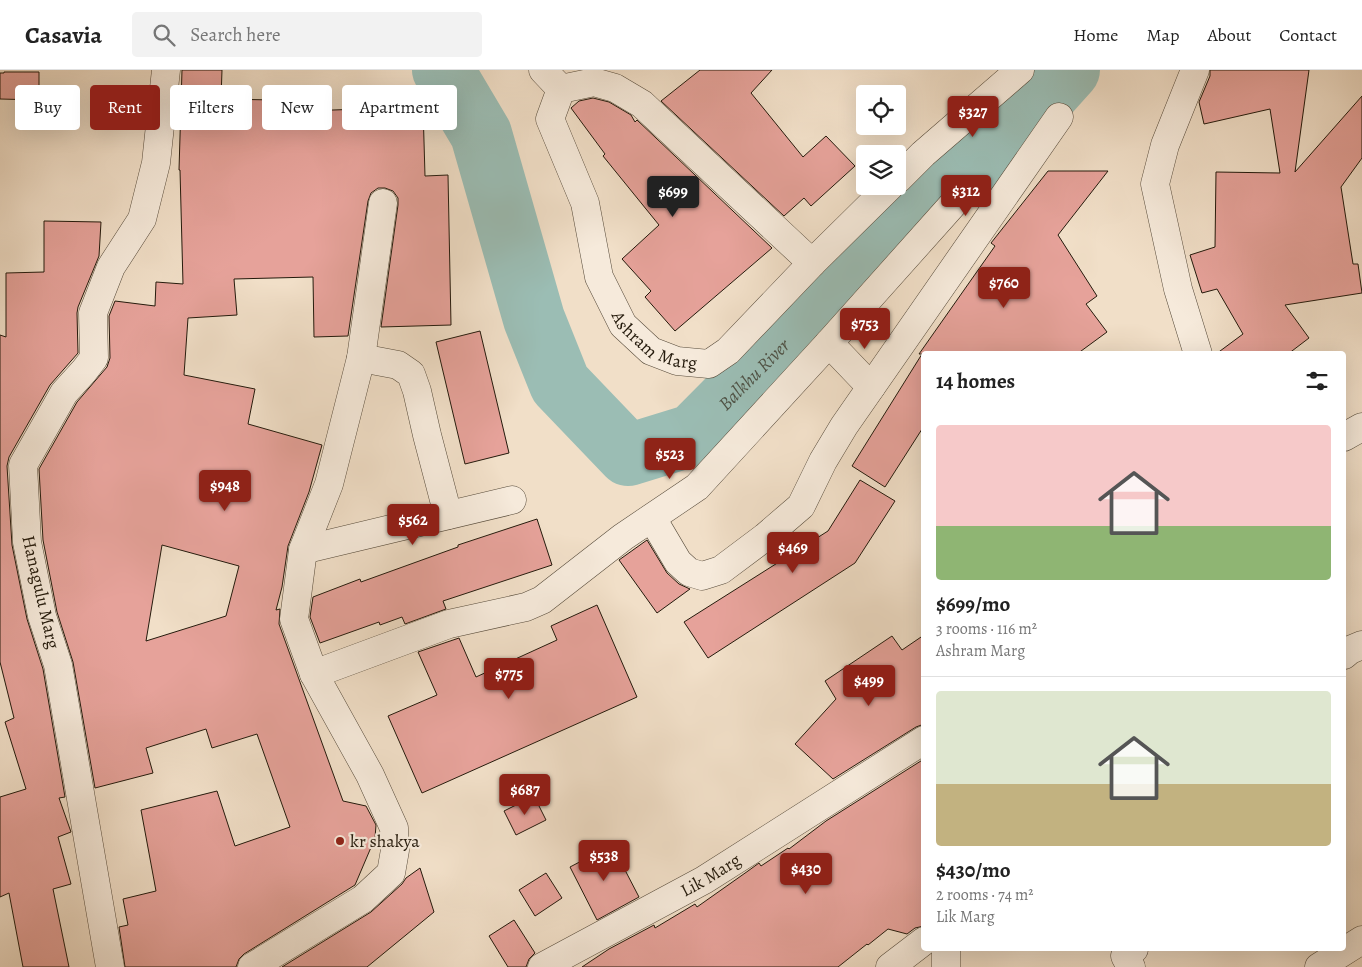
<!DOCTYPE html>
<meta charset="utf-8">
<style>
body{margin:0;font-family:Alegreya,serif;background:#f2f2f2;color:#222;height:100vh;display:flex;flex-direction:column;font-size:19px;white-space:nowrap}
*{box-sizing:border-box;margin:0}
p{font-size:16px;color:#767676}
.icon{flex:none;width:28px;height:28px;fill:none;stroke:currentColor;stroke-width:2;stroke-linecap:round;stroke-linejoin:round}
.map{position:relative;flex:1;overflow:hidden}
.panel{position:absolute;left:921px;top:281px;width:425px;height:600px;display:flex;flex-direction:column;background:#fff;border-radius:5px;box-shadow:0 5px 20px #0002}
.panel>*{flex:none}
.guide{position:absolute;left:15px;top:15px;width:475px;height:45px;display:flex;gap:10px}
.tools{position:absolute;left:856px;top:15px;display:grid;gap:10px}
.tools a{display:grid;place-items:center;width:50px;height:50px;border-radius:5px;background:#fff;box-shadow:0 5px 20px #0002;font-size:25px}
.price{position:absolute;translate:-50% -42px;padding:0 11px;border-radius:5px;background:#8f2418;color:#fff;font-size:16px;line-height:32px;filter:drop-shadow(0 1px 2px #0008)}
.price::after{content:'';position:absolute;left:50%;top:30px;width:15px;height:11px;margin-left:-8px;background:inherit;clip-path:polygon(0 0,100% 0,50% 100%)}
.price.current{background:#222;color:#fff}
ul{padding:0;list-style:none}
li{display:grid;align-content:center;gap:10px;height:265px;padding:0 15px}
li+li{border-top:1px solid #e0e0e0}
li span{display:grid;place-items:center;height:155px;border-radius:5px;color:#555}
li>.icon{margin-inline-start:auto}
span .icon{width:90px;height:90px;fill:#fffc;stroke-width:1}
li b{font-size:21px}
h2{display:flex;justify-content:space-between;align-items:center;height:60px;padding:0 15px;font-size:21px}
.tag{padding:0 18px;border-radius:5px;background:#fff;box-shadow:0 5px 20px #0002;font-size:18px;line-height:45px}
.tag.current{background:#8f2418;color:#fff}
header{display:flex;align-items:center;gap:30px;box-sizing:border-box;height:70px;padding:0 25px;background:#fff;border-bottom:1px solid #e0e0e0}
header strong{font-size:24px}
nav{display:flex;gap:28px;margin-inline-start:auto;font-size:18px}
.search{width:350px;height:45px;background:#f2f2f2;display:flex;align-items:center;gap:12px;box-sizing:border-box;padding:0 18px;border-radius:5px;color:#767676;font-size:19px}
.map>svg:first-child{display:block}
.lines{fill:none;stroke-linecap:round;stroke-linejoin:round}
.river{stroke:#9bbdb4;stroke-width:62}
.building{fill:#e6a29a;stroke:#241a0c;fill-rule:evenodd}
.street-casing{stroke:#574b3b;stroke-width:29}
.street{stroke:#f6eadb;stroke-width:28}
.poi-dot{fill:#8f2418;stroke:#f6eadb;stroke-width:2}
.labels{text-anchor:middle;stroke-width:4.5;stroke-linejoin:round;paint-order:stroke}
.street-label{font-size:18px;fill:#241a0c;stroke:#f6eadb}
.poi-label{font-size:18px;fill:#241a0c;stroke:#f6eadb;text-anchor:start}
.water-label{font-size:19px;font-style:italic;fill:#4e5347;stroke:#f6eadb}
</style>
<header>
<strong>Casavia</strong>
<div class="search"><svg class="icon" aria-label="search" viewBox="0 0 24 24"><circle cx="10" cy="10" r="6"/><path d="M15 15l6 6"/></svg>Search here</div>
<nav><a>Home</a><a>Map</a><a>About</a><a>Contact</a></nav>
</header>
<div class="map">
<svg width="1362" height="897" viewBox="0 0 1362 897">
<rect width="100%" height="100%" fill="#f1dfc8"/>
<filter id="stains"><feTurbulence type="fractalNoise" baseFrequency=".004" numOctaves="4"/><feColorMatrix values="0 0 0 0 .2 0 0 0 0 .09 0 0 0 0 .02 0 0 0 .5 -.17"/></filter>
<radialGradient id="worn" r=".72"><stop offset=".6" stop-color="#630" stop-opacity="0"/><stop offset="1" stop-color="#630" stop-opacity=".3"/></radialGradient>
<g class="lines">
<!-- river -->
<path class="river" id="s1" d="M443,0l38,64 53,185 26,65 68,71 65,-20 148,-149 87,-83 97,-84 44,-49"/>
</g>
<!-- building -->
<g class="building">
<path d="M182,0h40l-1,29 53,1 -1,12 150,-5 2,69 23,-1 3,150 -70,2 17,-122v-7l-5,-7 -8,-3h-7l-7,5 -3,8 -20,135 -34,1 -1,-60 -79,2 3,36 -49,3 -4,57 71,14 -7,35 74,21 -13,47 -21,54 -6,41 -6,23 4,-1 -1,15 64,177 23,5 10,19 -1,13 -20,47 -111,69 -5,5 -3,8h-111l-6,-40 9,-2 -5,-26 33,-8 -15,-81 76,-19 18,55 55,-19 -33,-93 -45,14 -6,-19 -60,19 7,25 -58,15 -22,-126 -16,-50 -14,-72 -4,-71 38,-67 30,-35 3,-9 -1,-42 6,-15 40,5 1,-24 27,2 -3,-114h-1zM162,475l77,21 -13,50 -80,25z"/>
<path d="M700,0h72l-21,23 52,64 23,-21 29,30 -44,40 -7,-8 -20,18 -123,-115z"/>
<path d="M1210,0h99l-14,102 67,-76v62l-21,29 12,77h5l4,29 -77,12 24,33 -21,16h-72l27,-20 -26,-45 -15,4 -12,-38 25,-8 1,-75 64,1 -10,-64 -66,15 -5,-22 11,-26z"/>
<path d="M4,2h35v28l-39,-1v-26h4z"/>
<path d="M593,28l16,4 22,13 4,7 2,-2 135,128 -97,83 -30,-34 6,-6 -29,-32 37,-34 -56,-69 2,-2 -34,-46 8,-7z"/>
<path d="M1048,101h60l-50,64 39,61 -11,8 21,28 -30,22h-153v72l-39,61 -33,-21 70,-112h-3l76,-108 -4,-3z"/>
<path d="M44,151l57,1 -2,34 -21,51 -1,6 1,40 -28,32 -41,72 -2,9 5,79 15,74 16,50 22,128 -6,1 12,34 -13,5 13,47 -18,5 16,78h-46l-14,-74 -9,4v-100l26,-8 -21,-67 9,-4 -14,-56v-327l6,2v-64l38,-1z"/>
<path d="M480,261l29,122 -44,11 -29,-122z"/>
<path d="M860,410l35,21 -40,62 -147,95 -24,-36 144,-91z"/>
<path d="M537,449l15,46 -109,36 3,8 -41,15 -3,-7 -22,8 -1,-3 -59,21 -10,-26 3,-20 47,-18 1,3 97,-35v-2z"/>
<path d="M647,470l20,33 12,11 11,5 -33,24 -38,-53z"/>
<path d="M597,535l40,92 -215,96 -34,-77 49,-21 -19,-43 41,-14 17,39 81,-37 -6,-14z"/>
<path d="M924,565v89l-8,3 -83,52 -38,-35 41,-45 -11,-18 67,-45 10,14z"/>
<path d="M924,689v167l-9,2 -8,6 -19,-5 -20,16 -1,-1 -29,23h-256l27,-18 45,-24 1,3 40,-24 2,3 51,-36 11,-8 2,3 27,-18 1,1 37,-28z"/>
<path d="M534,726l12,24 -30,15 -12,-24z"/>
<path d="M612,775l27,52 -42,23 -27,-53z"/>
<path d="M420,798l14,44 -67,55h-85l89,-55 31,-28 4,-6z"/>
<path d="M546,803l16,25 -27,18 -16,-26z"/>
<path d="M514,850l21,33 -6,6 -3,8h-18l-19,-31z"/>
</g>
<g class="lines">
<defs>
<g id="street">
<path d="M543,0l18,19 33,-7 21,6 27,16 170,159"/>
<path d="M1195,0l-30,75 -10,39 23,105 20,65"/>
<path id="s2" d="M561,19l-11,30 35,84 14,74 24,48 28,26 26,10 32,3 19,-13 84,-88 78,-77"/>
<path d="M898,109l25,-25 97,-84"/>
<path d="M829,273l42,44"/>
<path d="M361,288l22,-155"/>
<path d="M1344,367l18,-10"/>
<path d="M652,448l26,44 11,10 13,4 19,-6 44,-33 36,-31 22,-45 21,-35 215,-309"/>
<path d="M303,480l209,-50"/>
<path d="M1344,585l6,-5 12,-5"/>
<path d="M314,604l135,-50 77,-17 16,-7 81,-63 74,-50 132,-144 134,-150"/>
<path d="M946,879v18"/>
<path d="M110,897l-52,-302 -16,-49 -15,-74 -4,-77 41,-72 20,-22 10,-13 -1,-45 18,-46 31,-48 14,-56 10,-93"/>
<path d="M252,897l111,-68 28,-26 4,-23 -1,-22 -24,-53 -56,-101 -20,-55 9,-69 26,-66 32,-126 37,7 13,9 6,17 10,44 21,80"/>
<path id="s3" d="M542,897l162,-87 220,-140"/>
<path d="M890,897l34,-26"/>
<path d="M1131,897l-6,-11 9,-7"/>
<path d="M1319,897l43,-27"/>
</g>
</defs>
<!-- street casing -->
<use href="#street" class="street-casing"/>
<!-- street -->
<use href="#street" class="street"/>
</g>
<!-- markers -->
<circle class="poi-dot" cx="340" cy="771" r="5"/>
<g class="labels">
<!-- street labels -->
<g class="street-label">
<text dy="6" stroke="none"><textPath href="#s2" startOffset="288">Ashram Marg</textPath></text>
<text transform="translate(41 522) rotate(77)" y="6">Hanagulu Marg</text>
<text dy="6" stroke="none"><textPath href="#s3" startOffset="192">Lik Marg</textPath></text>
</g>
<!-- poi labels -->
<g class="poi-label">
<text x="350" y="777">kr shakya</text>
</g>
<!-- water labels -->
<g class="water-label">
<text dy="7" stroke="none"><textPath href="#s1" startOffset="589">Balkhu River</textPath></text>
</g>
</g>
<rect width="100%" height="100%" filter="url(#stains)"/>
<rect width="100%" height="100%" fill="url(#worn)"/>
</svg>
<div class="tools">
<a><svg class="icon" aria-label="locate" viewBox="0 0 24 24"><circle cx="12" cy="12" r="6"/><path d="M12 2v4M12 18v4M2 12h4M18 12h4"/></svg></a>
<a><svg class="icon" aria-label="layers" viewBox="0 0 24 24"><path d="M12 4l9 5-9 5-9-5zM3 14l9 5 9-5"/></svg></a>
</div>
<b class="price" style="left:973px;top:68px">$327</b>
<b class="price" style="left:966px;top:147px">$312</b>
<b class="price current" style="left:673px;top:148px">$699</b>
<b class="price" style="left:1004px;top:239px">$760</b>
<b class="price" style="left:865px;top:280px">$753</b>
<b class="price" style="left:670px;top:410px">$523</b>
<b class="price" style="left:225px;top:442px">$948</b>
<b class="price" style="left:413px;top:476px">$562</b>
<b class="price" style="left:793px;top:504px">$469</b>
<b class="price" style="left:509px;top:630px">$775</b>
<b class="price" style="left:869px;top:637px">$499</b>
<b class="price" style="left:525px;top:746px">$687</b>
<b class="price" style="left:604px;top:812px">$538</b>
<b class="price" style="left:806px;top:825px">$430</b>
<div class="guide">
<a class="tag">Buy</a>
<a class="tag current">Rent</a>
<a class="tag">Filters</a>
<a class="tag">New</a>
<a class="tag">Apartment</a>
</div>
<section class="panel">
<h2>14 homes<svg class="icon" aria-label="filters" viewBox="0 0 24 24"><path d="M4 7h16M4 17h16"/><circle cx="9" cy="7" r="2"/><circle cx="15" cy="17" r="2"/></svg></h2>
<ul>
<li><span style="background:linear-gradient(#f6c9c9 65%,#8fb573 0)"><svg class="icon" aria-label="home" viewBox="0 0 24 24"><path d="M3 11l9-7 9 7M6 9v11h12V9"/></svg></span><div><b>$699/mo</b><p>3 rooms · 116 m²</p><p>Ashram Marg</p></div></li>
<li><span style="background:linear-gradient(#dfe7d0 60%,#c2b280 0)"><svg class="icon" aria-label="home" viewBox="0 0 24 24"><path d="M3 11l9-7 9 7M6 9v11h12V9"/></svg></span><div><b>$430/mo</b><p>2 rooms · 74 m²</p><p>Lik Marg</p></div></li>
</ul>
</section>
</div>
